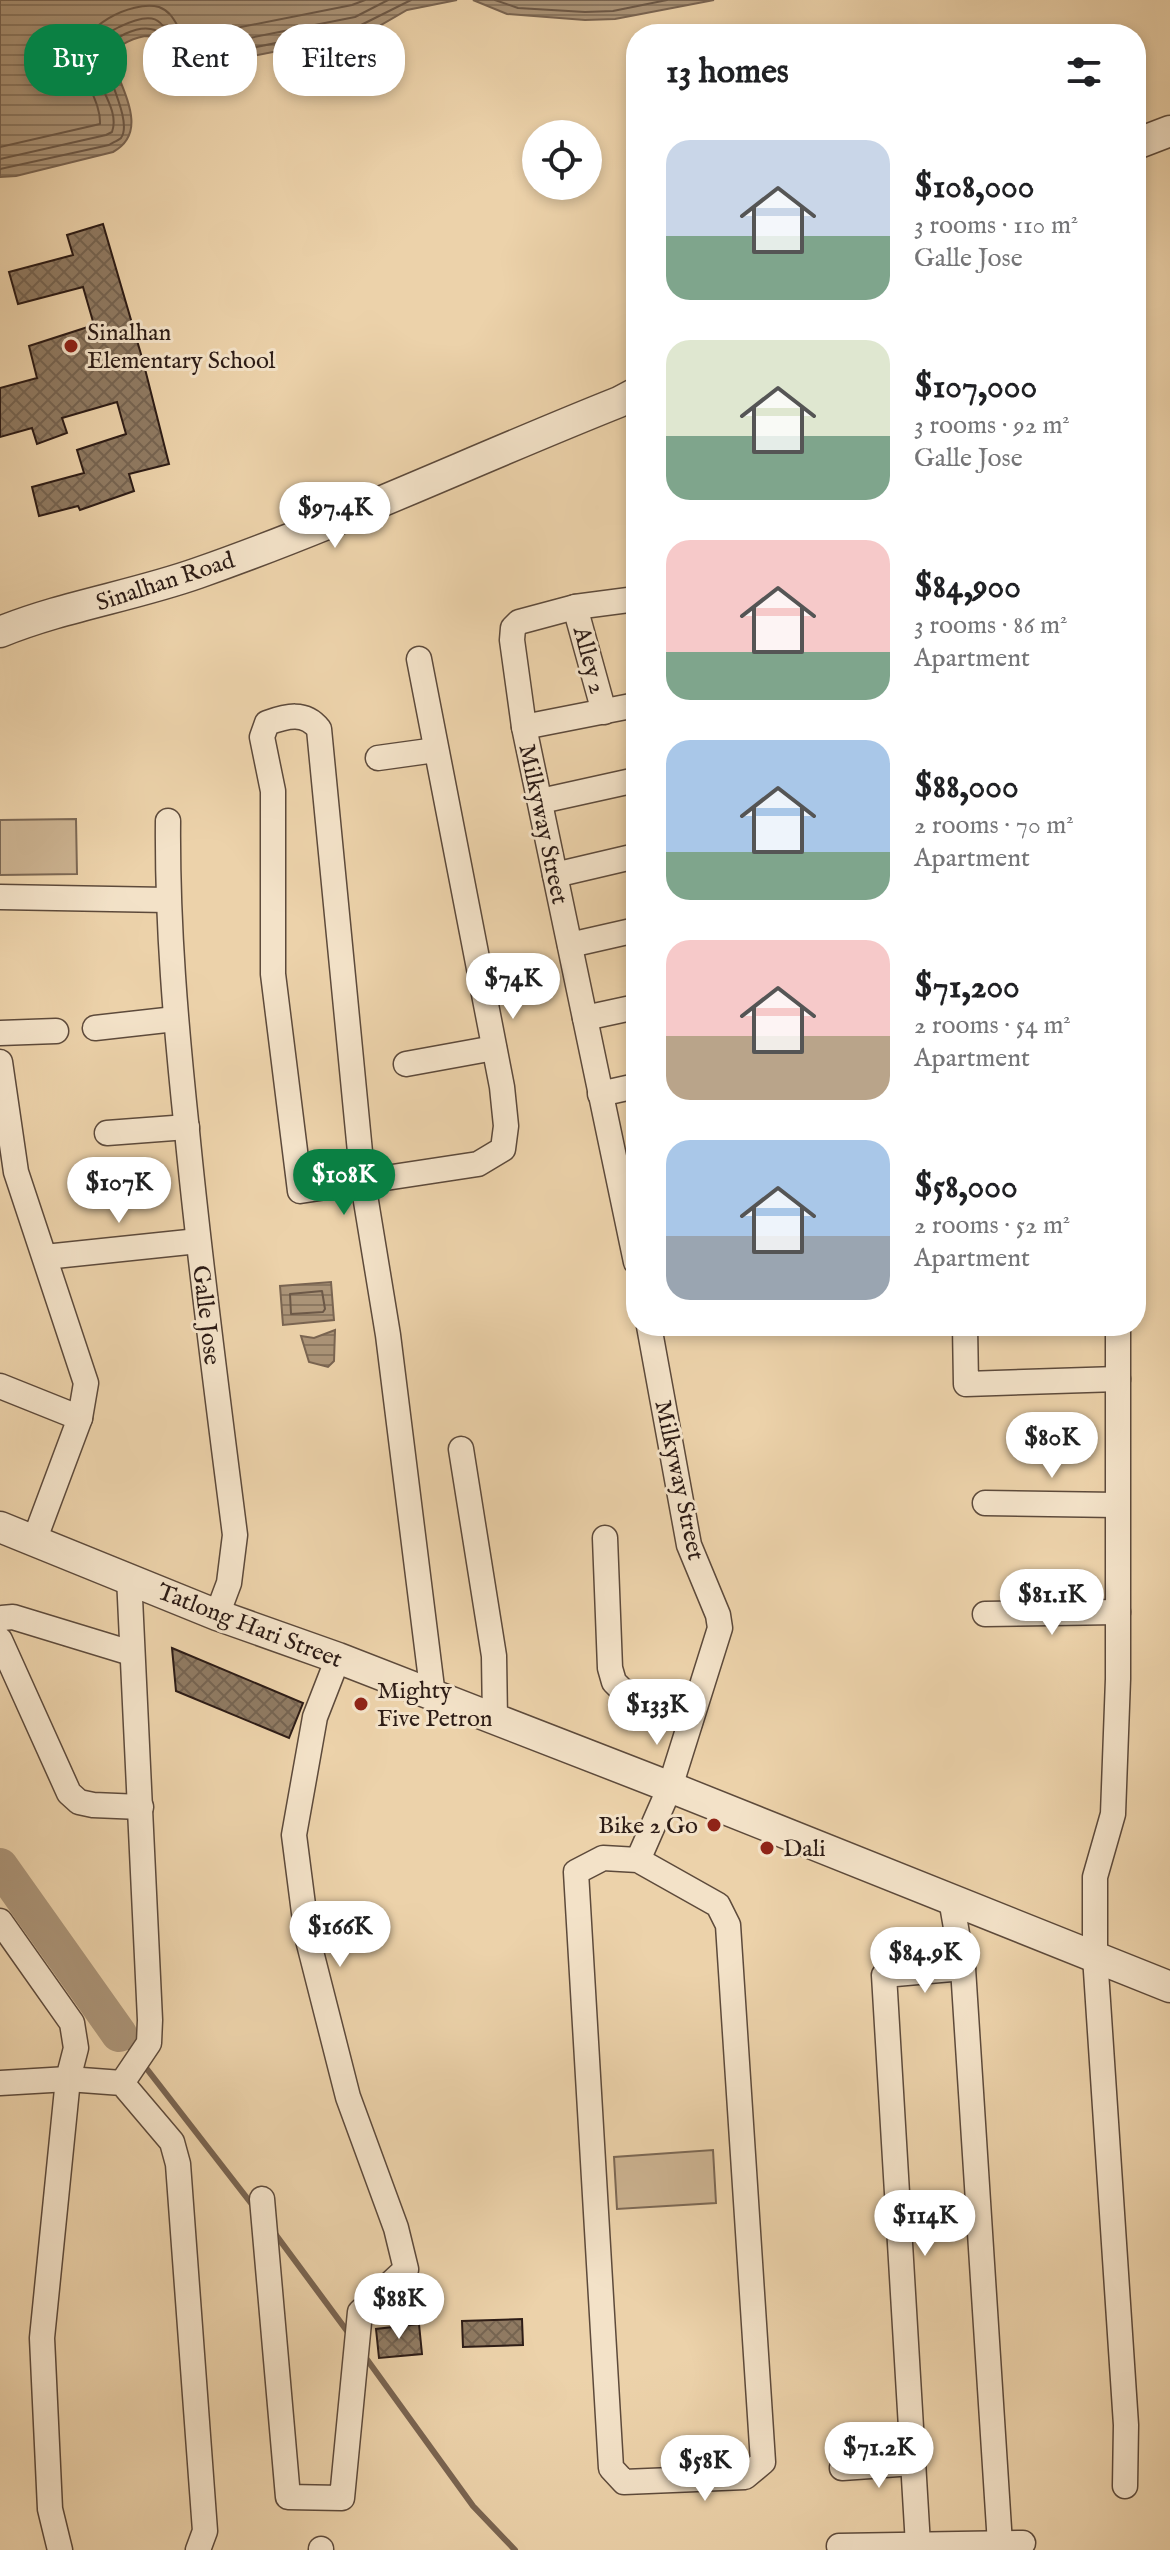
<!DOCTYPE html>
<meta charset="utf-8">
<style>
body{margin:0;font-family:"IM FELL English",serif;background:#f2f2f2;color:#202124;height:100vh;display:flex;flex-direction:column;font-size:30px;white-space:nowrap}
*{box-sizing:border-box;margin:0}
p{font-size:26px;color:#757577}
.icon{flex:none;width:44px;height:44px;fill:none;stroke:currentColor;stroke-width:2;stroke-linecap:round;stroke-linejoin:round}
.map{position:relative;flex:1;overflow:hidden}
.drawer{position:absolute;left:626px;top:24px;width:520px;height:1312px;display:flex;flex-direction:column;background:#fff;border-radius:32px;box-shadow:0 4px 12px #0003}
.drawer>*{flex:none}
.hud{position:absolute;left:24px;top:24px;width:482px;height:72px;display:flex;gap:16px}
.fabs{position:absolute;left:522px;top:120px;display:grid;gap:16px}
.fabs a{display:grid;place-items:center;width:80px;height:80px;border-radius:50%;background:#fff;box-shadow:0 4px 12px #0003;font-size:40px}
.price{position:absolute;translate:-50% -68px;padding:0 18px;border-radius:28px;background:#fff;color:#222;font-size:26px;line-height:52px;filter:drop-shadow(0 2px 4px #0008)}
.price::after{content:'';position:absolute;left:50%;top:48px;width:24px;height:18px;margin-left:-12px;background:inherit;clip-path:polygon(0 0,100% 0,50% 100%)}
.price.active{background:#0b8043;color:#fff}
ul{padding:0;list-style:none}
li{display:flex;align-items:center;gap:24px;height:200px;padding:0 40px}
li span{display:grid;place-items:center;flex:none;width:224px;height:160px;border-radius:24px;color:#555}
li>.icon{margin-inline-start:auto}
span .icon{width:96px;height:96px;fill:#fffc;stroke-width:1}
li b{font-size:34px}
h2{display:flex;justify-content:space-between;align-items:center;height:96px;padding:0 40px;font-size:34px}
.pill{padding:0 28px;border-radius:32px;background:#fff;box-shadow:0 4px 12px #0003;font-size:28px;line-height:72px}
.pill.active{background:#0b8043;color:#fff}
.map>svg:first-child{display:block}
.green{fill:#ccb391;stroke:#7c6854;stroke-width:2}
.water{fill:url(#water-rules);stroke:#796451;stroke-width:2}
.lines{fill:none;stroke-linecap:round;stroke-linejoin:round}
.shore{stroke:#6c5847;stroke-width:2}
.stream{stroke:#796451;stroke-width:6}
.river{stroke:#ab9478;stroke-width:36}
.building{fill:url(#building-cross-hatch);stroke:#2d1c16;stroke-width:2}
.minor-casing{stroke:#5d4a3b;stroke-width:27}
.tertiary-casing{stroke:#5d4a3b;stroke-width:33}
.minor{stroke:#f3e2c8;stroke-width:24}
.tertiary{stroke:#f3e2c8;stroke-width:30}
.poi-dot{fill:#8f2418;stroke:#f3e2c8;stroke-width:3}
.labels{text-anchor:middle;stroke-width:6;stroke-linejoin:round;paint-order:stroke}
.poi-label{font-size:24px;fill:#2d1c16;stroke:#f3e2c8;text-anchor:start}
.street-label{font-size:24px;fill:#2d1c16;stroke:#f3e2c8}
</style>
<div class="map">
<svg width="1170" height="2550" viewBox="0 0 1170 2550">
<defs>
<pattern id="water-rules" width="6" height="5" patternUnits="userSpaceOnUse" patternTransform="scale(2)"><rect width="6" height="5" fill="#ab9478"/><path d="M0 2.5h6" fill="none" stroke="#8c7861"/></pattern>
<pattern id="building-cross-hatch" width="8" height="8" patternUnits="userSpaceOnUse" patternTransform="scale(2)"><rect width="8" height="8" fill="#907b63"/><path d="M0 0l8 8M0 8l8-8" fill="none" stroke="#766451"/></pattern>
</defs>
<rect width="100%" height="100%" fill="#ecd2aa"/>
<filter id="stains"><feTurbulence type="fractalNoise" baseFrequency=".0025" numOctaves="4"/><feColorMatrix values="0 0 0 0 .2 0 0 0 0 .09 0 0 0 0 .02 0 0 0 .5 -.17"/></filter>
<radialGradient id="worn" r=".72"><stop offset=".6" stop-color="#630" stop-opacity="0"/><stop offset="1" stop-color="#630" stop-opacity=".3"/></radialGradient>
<!-- green -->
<g class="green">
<path d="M76,819l1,55 -77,1v-55z"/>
<path d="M713,2150l3,53 -99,6 -3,-52z"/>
</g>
<!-- water -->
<g class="water">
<path d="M0,0h457l-50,10 -33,19 -15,6 -178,35h-12l-9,-5 -11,-29c-12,0 -33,9 -38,20 9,32 40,75 2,96l-97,24 -16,1z"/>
<path d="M473,0h241l-99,19 -30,1 -78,-6z"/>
<path d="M331,1282l3,38 -51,5 -3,-39z"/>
<path d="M335,1330l-1,31 -6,6 -19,-5 -8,-26 13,2z"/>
</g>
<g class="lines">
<!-- shore -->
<g class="shore">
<path d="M495,0l23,8 67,4 28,-1 54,-11"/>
<path d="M0,147l100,-23c1,-22 -17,-43 -19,-65 -3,-32 50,-59 78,-52 16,6 17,21 27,31l166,-33 13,-5"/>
<path d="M0,159l106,-24 6,-3c10,-27 -28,-58 -17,-85 4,-11 15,-15 24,-20 33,-16 44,-12 56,23l4,2 176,-35 33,-17"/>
<path d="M0,169l109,-24c3,-2 10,-5 12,-7 12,-16 -16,-65 -18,-84 6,-16 36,-30 52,-24l5,6 7,24 13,2 177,-35 54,-27"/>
<path d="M322,1291l3,18 -2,3 -32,2 -1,-20z"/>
</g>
<!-- stream -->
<g class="stream">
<path d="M119,2034l15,18"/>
<path d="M143,2064l111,143"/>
<path d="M273,2231l77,104"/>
<path d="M363,2354l110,152 42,44"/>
</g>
<!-- river -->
<path class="river" d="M0,1866l119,168"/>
</g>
<!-- building -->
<g class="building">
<path d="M103,224l40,137 26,103 -40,10 5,17 -54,19 -2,-4 -39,10 -7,-29 52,-14 -7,-23 49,-16 -9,-32 -55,16 5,15 -30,11 -5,-16 -32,9v-49l37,-10 -8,-32 65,-21 -11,-38 -65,17 -9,-32 64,-17 -6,-20z"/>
<path d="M172,1648l131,55 -14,35 -113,-47z"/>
<path d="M522,2319l1,26 -60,2 -1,-26z"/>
<path d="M419,2324l3,30 -43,4 -3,-29z"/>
</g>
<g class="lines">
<defs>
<g id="minor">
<path d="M636,599l-61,8 -56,15 -6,6 -1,12 12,87 112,535"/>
<path d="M575,607l29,105"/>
<path d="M419,659l83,428 4,39 -3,23 -25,15 -178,27 -27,-217v-183l-11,-54 5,-14c20,-7 38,-12 52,6l44,454 25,152 45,361"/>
<path d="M524,727l112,-22"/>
<path d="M378,758l58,-8"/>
<path d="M541,801l95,-21"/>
<path d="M168,821c-1,104 8,206 19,310 13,135 31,270 48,404l-6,48 -12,32"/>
<path d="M555,875l81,-19"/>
<path d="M0,897l167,3"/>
<path d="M570,945l66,-15"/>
<path d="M585,1018l51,-11"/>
<path d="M95,1028l80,-9"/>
<path d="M0,1033l56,-2"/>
<path d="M0,1062l16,110 70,211 -6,35 -46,123"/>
<path d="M406,1064l88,-16"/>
<path d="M600,1094l36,-8"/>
<path d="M107,1133l80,-6"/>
<path d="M45,1257l153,-16"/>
<path d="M965,1326l1,58 152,-5"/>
<path d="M1118,1326v353l-5,135 -18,63v79l31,469 -1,61"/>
<path d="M0,1386l80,32"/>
<path d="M461,1449l33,207 1,64"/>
<path d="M985,1503l132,2"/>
<path d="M605,1538l5,130 4,14 8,8 68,32"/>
<path d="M985,1614l133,-2"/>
<path d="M0,1620l2,-2 11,-1 118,36"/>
<path d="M0,1640l69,153 10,9 14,3 48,2"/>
<path d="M603,1858l35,2 80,45 10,20 35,537 -18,15 -121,5 -13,-14 -35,-596z"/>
<path d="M638,1860l32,-73 50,-159 -2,-13 -29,-70 -40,-219"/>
<path d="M951,1899l12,69 37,576"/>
<path d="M0,1921l72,102 4,25 -8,31 -26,259 8,171 10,41"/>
<path d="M0,2083l68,-4 54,4 50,59 6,22 27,367 -7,19"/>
<path d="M122,2083l27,-40 1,-23 -21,-443"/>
<path d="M262,2199l26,298 54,1 18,-186 46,-43 -10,-41 -48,-131 -41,-161 -13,-101 21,-118 23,-59"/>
<path d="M842,2468l71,-5"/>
<path d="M918,2545l-34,-570 79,-7"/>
<path d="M839,2546l184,-3"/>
<path d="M321,2550v-1"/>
</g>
<g id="tertiary">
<path d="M1136,144l34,-13"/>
<path d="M0,632c64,-26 133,-36 198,-59 143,-50 280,-115 421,-171l17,-9"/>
<path d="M0,1527l217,88 121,43 332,129 500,200"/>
</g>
</defs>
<!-- minor casing -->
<use href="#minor" class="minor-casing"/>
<!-- tertiary casing -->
<use href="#tertiary" class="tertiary-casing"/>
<!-- minor -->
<use href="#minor" class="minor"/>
<!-- tertiary -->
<use href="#tertiary" class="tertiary"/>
</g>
<!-- markers -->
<g class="poi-dot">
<circle cx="71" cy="346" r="8"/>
<circle cx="361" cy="1704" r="8"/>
<circle cx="714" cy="1825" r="8"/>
<circle cx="767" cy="1848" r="8"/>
</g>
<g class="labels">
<!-- poi labels -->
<g class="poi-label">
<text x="87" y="340">Sinalhan<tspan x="87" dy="28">Elementary School</tspan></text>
<text x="377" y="1698">Mighty<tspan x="377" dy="28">Five Petron</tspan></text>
<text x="698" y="1833" text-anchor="end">Bike 2 Go</text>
<text x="783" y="1856">Dali</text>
</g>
<!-- street labels -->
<g class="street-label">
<text transform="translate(165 581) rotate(-18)" y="8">Sinalhan Road</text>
<text transform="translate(590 660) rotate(75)" y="8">Alley 2</text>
<text transform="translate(544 824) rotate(78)" y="8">Milkyway Street</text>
<text transform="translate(207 1315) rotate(83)" y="8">Galle Jose</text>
<text transform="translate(680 1480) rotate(78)" y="8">Milkyway Street</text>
<text transform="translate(250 1625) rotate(21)" y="8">Tatlong Hari Street</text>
</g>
</g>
<rect width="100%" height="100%" filter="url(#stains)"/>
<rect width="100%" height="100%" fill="url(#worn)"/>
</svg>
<div class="fabs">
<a><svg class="icon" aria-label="locate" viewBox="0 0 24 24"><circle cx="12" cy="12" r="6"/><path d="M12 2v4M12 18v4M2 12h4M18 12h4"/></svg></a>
</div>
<b class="price" style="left:335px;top:550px">$97.4K</b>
<b class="price" style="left:513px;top:1021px">$74K</b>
<b class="price active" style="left:344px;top:1217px">$108K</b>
<b class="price" style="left:119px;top:1225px">$107K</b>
<b class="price" style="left:1052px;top:1480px">$80K</b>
<b class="price" style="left:1052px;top:1637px">$81.1K</b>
<b class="price" style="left:657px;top:1747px">$133K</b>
<b class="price" style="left:340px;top:1969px">$166K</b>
<b class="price" style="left:925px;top:1995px">$84.9K</b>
<b class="price" style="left:925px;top:2258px">$114K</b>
<b class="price" style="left:399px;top:2341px">$88K</b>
<b class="price" style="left:879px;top:2490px">$71.2K</b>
<b class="price" style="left:705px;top:2503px">$58K</b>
<div class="hud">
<a class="pill active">Buy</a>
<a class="pill">Rent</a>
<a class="pill">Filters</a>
</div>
<section class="drawer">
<h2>13 homes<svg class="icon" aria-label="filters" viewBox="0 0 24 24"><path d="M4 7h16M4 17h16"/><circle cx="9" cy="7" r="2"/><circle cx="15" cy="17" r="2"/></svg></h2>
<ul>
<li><span style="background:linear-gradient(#c9d6e8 60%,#7fa58c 0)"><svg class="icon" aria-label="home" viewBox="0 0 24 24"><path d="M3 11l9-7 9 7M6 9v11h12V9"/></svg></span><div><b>$108,000</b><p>3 rooms · 110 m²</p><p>Galle Jose</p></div></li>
<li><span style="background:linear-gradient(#dfe7d0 60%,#7fa58c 0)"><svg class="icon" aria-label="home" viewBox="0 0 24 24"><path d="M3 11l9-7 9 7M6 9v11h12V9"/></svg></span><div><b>$107,000</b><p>3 rooms · 92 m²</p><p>Galle Jose</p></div></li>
<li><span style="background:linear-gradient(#f6c9c9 70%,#7fa58c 0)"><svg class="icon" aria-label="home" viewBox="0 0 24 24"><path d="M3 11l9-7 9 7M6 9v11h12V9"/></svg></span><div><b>$84,900</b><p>3 rooms · 86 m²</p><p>Apartment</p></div></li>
<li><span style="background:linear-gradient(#a9c7e8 70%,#7fa58c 0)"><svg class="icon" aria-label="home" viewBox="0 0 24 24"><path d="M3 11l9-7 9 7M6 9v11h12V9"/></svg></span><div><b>$88,000</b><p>2 rooms · 70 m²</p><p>Apartment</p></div></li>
<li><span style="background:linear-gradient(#f6c9c9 60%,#b9a48a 0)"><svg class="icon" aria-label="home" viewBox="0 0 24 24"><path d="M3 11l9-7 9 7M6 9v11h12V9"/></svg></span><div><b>$71,200</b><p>2 rooms · 54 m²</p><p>Apartment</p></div></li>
<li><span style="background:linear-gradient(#a9c7e8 60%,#9aa5b1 0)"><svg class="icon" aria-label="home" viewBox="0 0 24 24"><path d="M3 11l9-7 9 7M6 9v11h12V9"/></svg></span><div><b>$58,000</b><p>2 rooms · 52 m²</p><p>Apartment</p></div></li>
</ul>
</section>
</div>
